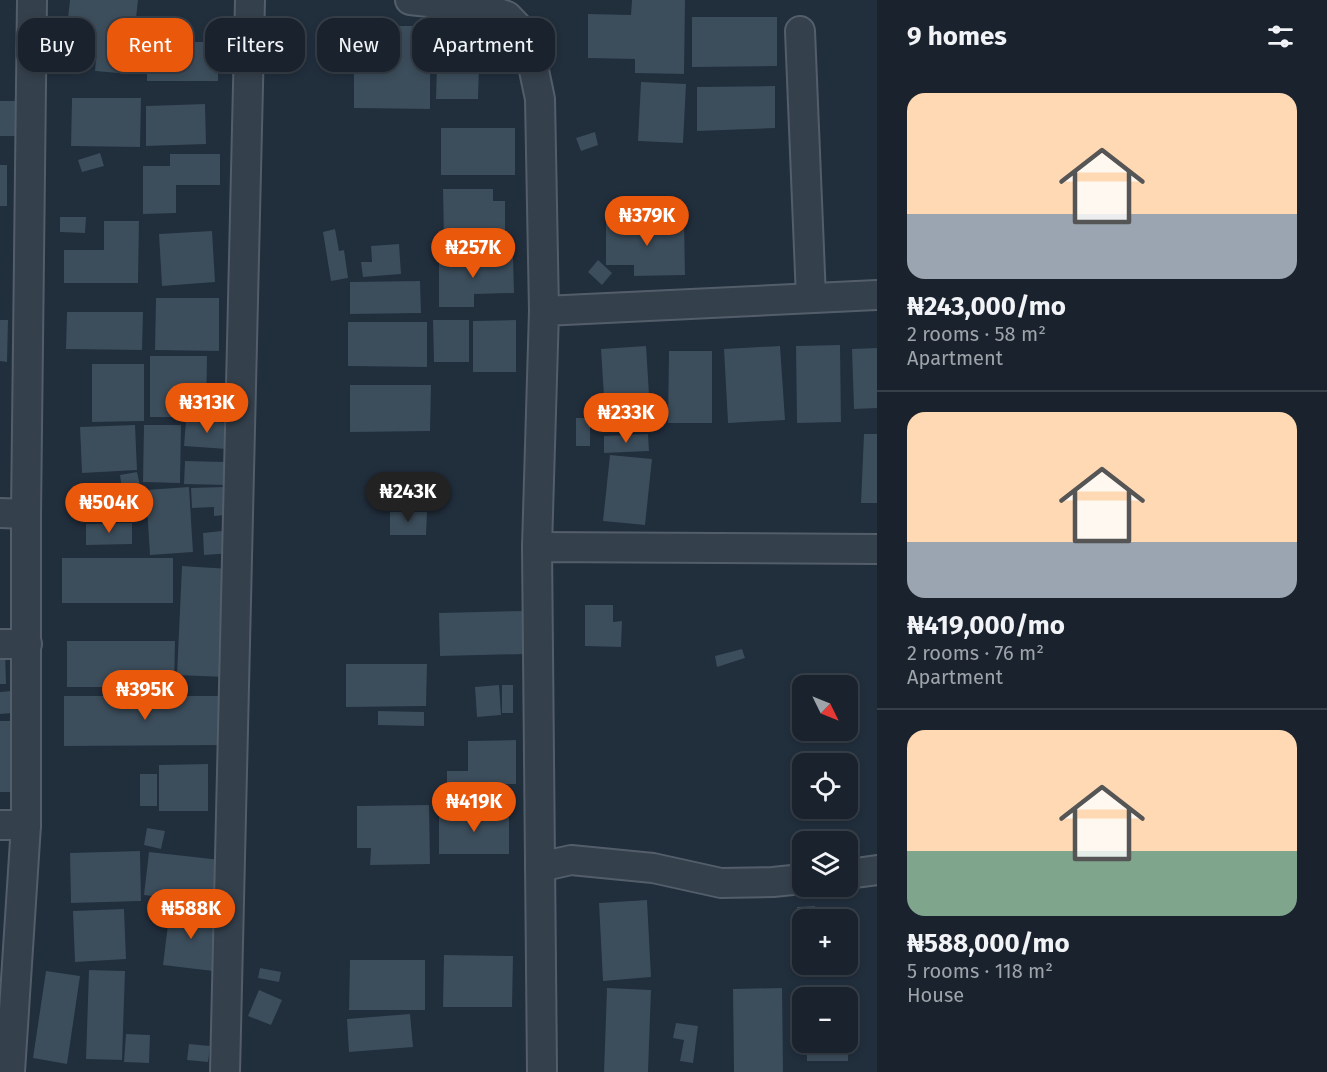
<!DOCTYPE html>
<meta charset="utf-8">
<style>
body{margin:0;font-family:"Fira Sans",sans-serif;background:#262f39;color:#f1f3f6;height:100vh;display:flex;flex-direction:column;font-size:22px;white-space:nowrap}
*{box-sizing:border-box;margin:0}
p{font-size:20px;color:#9fa4aa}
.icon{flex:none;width:33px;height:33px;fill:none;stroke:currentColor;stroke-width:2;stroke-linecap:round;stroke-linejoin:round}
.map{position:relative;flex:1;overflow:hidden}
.sheet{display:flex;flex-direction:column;background:#19222d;width:450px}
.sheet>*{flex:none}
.guide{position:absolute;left:18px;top:18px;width:570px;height:54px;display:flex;gap:12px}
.needle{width:39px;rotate:133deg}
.tools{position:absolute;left:792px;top:675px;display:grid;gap:12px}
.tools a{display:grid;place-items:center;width:66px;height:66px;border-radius:12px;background:#19222d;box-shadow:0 3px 9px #0003,0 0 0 2px #373f49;font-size:30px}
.price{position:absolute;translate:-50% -51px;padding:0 14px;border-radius:21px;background:#ea580c;color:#fff;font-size:20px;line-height:39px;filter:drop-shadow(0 2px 3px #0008)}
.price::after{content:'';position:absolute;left:50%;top:36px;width:18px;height:14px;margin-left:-9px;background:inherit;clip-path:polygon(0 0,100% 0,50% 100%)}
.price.on{background:#222;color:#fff}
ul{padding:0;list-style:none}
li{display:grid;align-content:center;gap:12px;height:318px;padding:0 30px}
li+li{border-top:2px solid #373f49}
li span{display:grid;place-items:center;height:186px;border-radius:18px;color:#555}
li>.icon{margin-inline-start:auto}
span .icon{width:108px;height:108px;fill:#fffc;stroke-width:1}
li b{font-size:26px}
h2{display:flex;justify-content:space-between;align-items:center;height:72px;padding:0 30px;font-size:26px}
.pill{padding:0 21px;border-radius:18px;background:#19222d;box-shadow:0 3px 9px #0003,0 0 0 2px #373f49;font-size:21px;line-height:54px}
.pill.on{background:#ea580c;color:#fff}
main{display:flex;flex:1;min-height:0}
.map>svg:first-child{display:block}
.building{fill:#3c4d5b}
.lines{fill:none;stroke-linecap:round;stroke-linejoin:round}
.minor-casing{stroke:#535e6a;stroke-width:32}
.minor{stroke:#34404c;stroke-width:28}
</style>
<main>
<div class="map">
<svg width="877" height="1072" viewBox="0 0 877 1072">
<rect width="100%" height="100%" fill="#212e3c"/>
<!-- building -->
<g class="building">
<path d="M70,0h68l-8,74 -35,-3 2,-21 -32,-4z"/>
<path d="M632,0h53l-1,74 -49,-1v-14l-47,-1v-44l43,1z"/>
<path d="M692,17h85v49l-85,1z"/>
<path d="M388,26h42v83l-76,-1v-41h34z"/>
<path d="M345,27l2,14 -18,3 -2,-14z"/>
<rect x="147" y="42" width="71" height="39"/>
<path d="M437,64h42l-1,35h-42z"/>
<path d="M641,82l45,2 -3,59 -45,-2z"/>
<path d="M775,86v42l-78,3v-44z"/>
<path d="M72,98h69l-1,49 -69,-1z"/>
<rect x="0" y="101" width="16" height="35"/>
<path d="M205,104l1,40 -60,2v-40z"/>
<rect x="441" y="128" width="74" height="47"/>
<path d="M595,132l3,13 -17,6 -5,-13z"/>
<path d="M100,153l4,13 -22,6 -4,-12z"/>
<path d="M170,154h50v31h-44v28l-33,1v-48h27z"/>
<rect x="0" y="165" width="7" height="41"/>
<path d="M443,189h50v12h12v39l-61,1z"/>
<path d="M60,217h26l-1,16 -25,-1z"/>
<path d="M104,221h35l-1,62h-74v-33h40z"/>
<path d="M684,222l1,53 -51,1v-11h-28v-42z"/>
<path d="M335,229l4,22 5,-1 4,28 -17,3 -8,-49z"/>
<path d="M212,231l3,51 -53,4 -3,-52z"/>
<path d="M399,244l2,30 -38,3 -2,-15h11l-1,-16z"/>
<path d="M513,257l1,36 -40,1v13h-35v-49z"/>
<path d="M598,260l14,13 -10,12 -14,-13z"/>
<path d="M420,281l1,32 -71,1v-32z"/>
<path d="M156,298h63v53l-64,-1z"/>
<path d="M67,312h76l-1,38 -76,-1z"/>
<path d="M0,320h8l-1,42 -7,-1z"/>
<path d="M433,320h36v42h-35z"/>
<path d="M516,320v52h-43v-51z"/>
<path d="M348,322h79v45l-79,-1z"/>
<path d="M840,345l1,77 -44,1 -1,-77z"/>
<path d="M646,346l5,81 -45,3 -5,-81z"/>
<path d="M780,346l5,74 -57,3 -4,-74z"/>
<path d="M877,348v60l-23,1 -2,-60z"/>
<path d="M669,351h43v72h-44z"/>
<path d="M150,356h57l-1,61h-56z"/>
<path d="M92,364h52v57l-52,1z"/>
<path d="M350,385h81l-1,46 -80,1z"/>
<rect x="576" y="418" width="14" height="28"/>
<path d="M186,420l43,3 -2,26 -43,-3z"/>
<path d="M135,425l2,45 -55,3 -2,-46z"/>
<path d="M144,425h37l-1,58 -37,-1z"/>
<path d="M648,434l1,17 -45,2v-17z"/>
<path d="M864,434h13v69h-16z"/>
<path d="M610,455l42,4 -7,66 -42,-4z"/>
<path d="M185,461l42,1 -1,23 -42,-1z"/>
<path d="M137,472l3,14 -18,3 -2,-14z"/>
<path d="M189,487l4,65 -43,3 -4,-65z"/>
<path d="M224,487l1,28 -11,1v-9l-22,1 -1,-20z"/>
<path d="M390,512h37l-1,23h-36z"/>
<path d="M132,523v21l-46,1v-21z"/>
<path d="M231,530l1,23 -28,2 -1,-22z"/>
<rect x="62" y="558" width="111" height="45"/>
<path d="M182,566l48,3 -5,108 -48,-2z"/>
<path d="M585,605h28v17l9,-1 -1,26 -36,-1z"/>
<path d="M523,611l1,43 -84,2 -1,-43z"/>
<path d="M67,641h108l-1,46h-107z"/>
<path d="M742,649l3,9 -28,9 -2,-11z"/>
<path d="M0,652h5l1,32h-6z"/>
<path d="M346,664h81l-1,42 -80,1z"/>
<path d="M499,685l2,30 -24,2 -2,-30z"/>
<rect x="502" y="685" width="11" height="28"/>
<path d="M11,691l2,22 -13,1v-22z"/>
<path d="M64,696h162v49l-162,1z"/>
<path d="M378,711l46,1v14l-46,-1z"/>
<path d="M0,721h15l-1,71h-14z"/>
<path d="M516,740v44l-69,1v-14h21v-30z"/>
<path d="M208,764v47h-49v-46z"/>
<rect x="140" y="774" width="17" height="32"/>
<path d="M429,805l1,59 -60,1 1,-17h-14v-42z"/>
<rect x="439" y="811" width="70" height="43"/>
<path d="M147,828l18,3 -4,18 -17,-4z"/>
<path d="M140,851l1,50 -70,2 -1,-50z"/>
<path d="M149,852l72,8 -5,43 -72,-8z"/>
<path d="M647,900l4,77 -48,4 -4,-78z"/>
<path d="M815,906l1,14h-14v44h17v9l-18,2 -4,-68z"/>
<path d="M170,908l50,6 -7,57 -50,-6z"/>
<path d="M124,909l2,50 -51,3 -2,-51z"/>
<path d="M444,955l69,1 -1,51h-69z"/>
<path d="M350,960h75v50h-76z"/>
<path d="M260,968l21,4 -2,10 -21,-4z"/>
<path d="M89,970l36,1 -3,89 -36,-1z"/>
<path d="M46,971l34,5 -13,88 -34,-6z"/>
<path d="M607,988l44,2 -3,82h-44z"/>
<path d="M782,988l1,84h-49l-1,-83z"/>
<path d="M259,990l23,10 -11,25 -23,-9z"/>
<path d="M410,1014l3,33 -64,5 -2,-33z"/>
<path d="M676,1023l22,3 -5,37 -13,-2 4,-21 -11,-2z"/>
<path d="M126,1034l24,1 -1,28 -25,-1z"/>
<rect x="807" y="1042" width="41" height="19"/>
<path d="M189,1044l21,2 -2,16 -21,-2z"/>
</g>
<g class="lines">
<defs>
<g id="minor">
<path d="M410,0l74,8 23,8 20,21 13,62 4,212"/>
<path d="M800,31l11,267"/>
<path d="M0,513l26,1"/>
<path d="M537,547l7,-236 333,-16"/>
<path d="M0,644h27"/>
<path d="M0,825h26"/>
<path d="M540,867l31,-7 82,8 68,15 52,-1 29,-3"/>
<path d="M848,874l29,-4"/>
<path d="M10,1072l16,-247v-311l6,-514"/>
<path d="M225,1072l25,-1072"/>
<path d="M542,1072l-5,-525 340,2"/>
</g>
</defs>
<!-- minor casing -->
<use href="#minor" class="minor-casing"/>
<!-- minor -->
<use href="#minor" class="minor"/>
</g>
</svg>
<div class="tools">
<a><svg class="needle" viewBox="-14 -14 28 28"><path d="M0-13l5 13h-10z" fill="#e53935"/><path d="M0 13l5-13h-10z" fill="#9fa4aa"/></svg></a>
<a><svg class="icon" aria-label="locate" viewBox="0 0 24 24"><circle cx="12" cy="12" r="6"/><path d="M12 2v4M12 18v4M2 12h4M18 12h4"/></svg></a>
<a><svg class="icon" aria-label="layers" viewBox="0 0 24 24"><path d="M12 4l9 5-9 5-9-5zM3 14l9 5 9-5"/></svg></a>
<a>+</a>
<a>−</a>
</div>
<b class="price" style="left:647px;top:247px">₦379K</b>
<b class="price" style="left:473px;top:279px">₦257K</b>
<b class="price" style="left:207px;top:434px">₦313K</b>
<b class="price" style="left:626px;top:444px">₦233K</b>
<b class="price on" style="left:408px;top:523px">₦243K</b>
<b class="price" style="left:109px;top:534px">₦504K</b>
<b class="price" style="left:145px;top:721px">₦395K</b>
<b class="price" style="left:474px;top:833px">₦419K</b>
<b class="price" style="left:191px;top:940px">₦588K</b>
<div class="guide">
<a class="pill">Buy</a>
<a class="pill on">Rent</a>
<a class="pill">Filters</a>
<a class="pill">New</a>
<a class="pill">Apartment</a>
</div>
</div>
<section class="sheet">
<h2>9 homes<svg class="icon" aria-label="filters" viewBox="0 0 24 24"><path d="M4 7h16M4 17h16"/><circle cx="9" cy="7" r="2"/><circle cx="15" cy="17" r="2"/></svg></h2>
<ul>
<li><span style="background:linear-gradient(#ffd9b3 65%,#9aa5b1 0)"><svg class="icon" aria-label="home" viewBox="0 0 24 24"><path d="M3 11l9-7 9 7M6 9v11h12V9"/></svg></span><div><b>₦243,000/mo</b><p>2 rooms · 58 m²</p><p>Apartment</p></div></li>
<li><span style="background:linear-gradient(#ffd9b3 70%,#9aa5b1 0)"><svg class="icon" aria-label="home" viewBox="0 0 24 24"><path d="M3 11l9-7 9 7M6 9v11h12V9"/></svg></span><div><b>₦419,000/mo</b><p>2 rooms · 76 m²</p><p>Apartment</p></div></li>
<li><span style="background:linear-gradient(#ffd9b3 65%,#7fa58c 0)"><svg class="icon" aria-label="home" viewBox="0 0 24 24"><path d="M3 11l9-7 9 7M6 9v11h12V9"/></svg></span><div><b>₦588,000/mo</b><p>5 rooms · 118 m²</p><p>House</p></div></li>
</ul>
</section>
</main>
